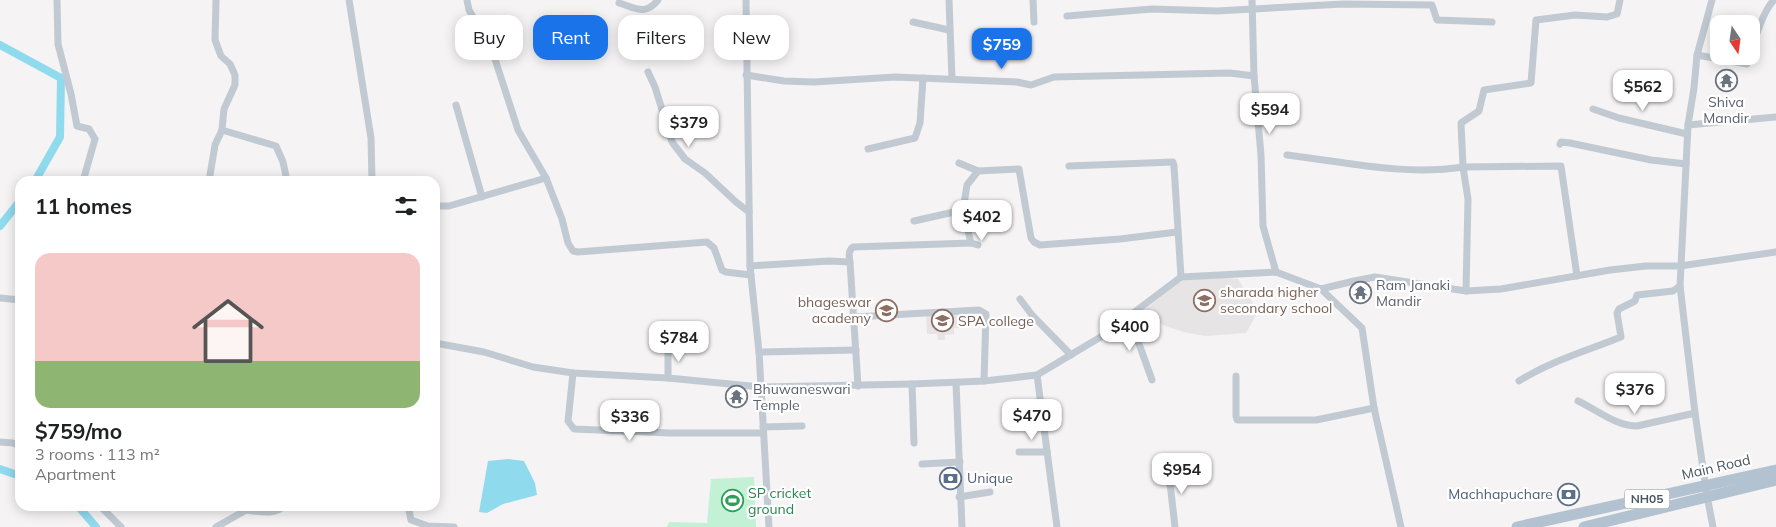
<!DOCTYPE html>
<meta charset="utf-8">
<style>
body{margin:0;font-family:Mulish,sans-serif;background:#f2f2f2;color:#202124;height:100vh;display:flex;flex-direction:column;font-size:19px;white-space:nowrap}
*{box-sizing:border-box;margin:0}
p{font-size:16px;color:#757577}
.icon{flex:none;width:28px;height:28px;fill:none;stroke:currentColor;stroke-width:2;stroke-linecap:round;stroke-linejoin:round}
.map{position:relative;flex:1;overflow:hidden}
.details{position:absolute;left:15px;top:176px;width:425px;height:335px;display:flex;flex-direction:column;background:#fff;border-radius:15px;box-shadow:0 2px 12px #0003}
.details>*{flex:none}
.top-card{position:absolute;left:455px;top:15px;width:475px;height:45px;display:flex;gap:10px}
.needle{width:32px;rotate:167deg}
.controls{position:absolute;left:1710px;top:15px;display:grid;gap:10px}
.controls a{display:grid;place-items:center;width:50px;height:50px;border-radius:10px;background:#fff;box-shadow:0 2px 12px #0003;font-size:25px}
.price{position:absolute;translate:-50% -42px;padding:0 11px;border-radius:10px;background:#fff;color:#222;font-size:16px;line-height:32px;filter:drop-shadow(0 1px 2px #0008)}
.price::after{content:'';position:absolute;left:50%;top:30px;width:15px;height:11px;margin-left:-8px;background:inherit;clip-path:polygon(0 0,100% 0,50% 100%)}
.price.active{background:#1a73e8;color:#fff}
ul{padding:0;list-style:none}
li{display:grid;align-content:center;gap:10px;height:265px;padding:0 20px}
li span{display:grid;place-items:center;height:155px;border-radius:15px;color:#555}
li>.icon{margin-inline-start:auto}
span .icon{width:90px;height:90px;fill:#fffc;stroke-width:1}
li b{font-size:21px}
h2{display:flex;justify-content:space-between;align-items:center;height:60px;padding:0 20px;font-size:21px}
.chip{padding:0 18px;border-radius:15px;background:#fff;box-shadow:0 2px 12px #0003;font-size:18px;line-height:45px}
.chip.active{background:#1a73e8;color:#fff}
.map>svg:first-child{display:block}
.education{fill:#e6e4e5}
.green{fill:#c3f1d5}
.water{fill:#90daee}
.lines{fill:none;stroke-linecap:round;stroke-linejoin:round}
.canal{stroke:#90daee;stroke-width:8}
.minor{stroke:#c1cad2;stroke-width:7}
.primary{stroke:#b3c2d1;stroke-width:11}
.labels{text-anchor:middle;stroke-width:4.5;stroke-linejoin:round;paint-order:stroke}
.shield{fill:#fff;stroke:#808990;stroke-width:1}
.shield-label{font-size:12px;font-weight:bold;fill:#4a5661}
.worship-label{font-size:14px;fill:#5b616d;stroke:#fff;text-anchor:start}
.education-label{font-size:14px;fill:#785e54;stroke:#fff;text-anchor:start}
.street-label{font-size:14px;fill:#4a5661;stroke:#fff}
.service-label{font-size:14px;fill:#4e5e75;stroke:#fff;text-anchor:start}
.leisure-label{font-size:14px;fill:#27864d;stroke:#fff;text-anchor:start}
</style>
<div class="map">
<svg width="1776" height="527" viewBox="0 0 1776 527">
<rect width="100%" height="100%" fill="#f5f3f3"/>
<!-- education -->
<g class="education">
<path d="M1215,276l23,3 20,33 -12,21 -41,3 -21,-4 -19,-6 -22,-15 38,-30z"/>
<path d="M957,312l2,16h-5v6l-9,1v5h-7l-1,-6h-10l-1,-20z"/>
</g>
<!-- green -->
<path class="green" d="M754,477l2,50h-89l2,-5 38,1 4,-44z"/>
<!-- water -->
<path class="water" d="M508,459l16,2 11,22 2,12 -34,9 -16,9 -8,-1 9,-51z"/>
<g class="lines">
<!-- canal -->
<g class="canal">
<path d="M0,45l61,33 -1,59 -25,44"/>
<path d="M0,226l20,-25"/>
<path d="M0,469l20,7"/>
<path d="M78,506l18,21"/>
</g>
<!-- minor -->
<g class="minor">
<path d="M57,0l1,44 13,50 6,32 12,3 6,10 -12,42"/>
<path d="M349,0l22,138 1,43"/>
<path d="M467,0l2,10 24,43 25,77 28,48 16,41 6,24 5,8 5,1 129,-10 7,6 8,22 4,2 25,3"/>
<path d="M746,0l4,266 9,86 10,175"/>
<path d="M949,0l3,79"/>
<path d="M1033,0l1,22"/>
<path d="M1252,0l2,76 7,79 2,71 13,46"/>
<path d="M1712,0l-15,55 -3,33 -6,37 -8,161 15,127 12,83 6,31"/>
<path d="M619,3c17,5 26,13 39,-3"/>
<path d="M1067,16l85,-7 65,2 126,-7 89,1 5,15 55,2"/>
<path d="M913,22l36,8"/>
<path d="M1751,49c6,-14 12,-38 23,-49"/>
<path d="M1697,55l50,9 2,-8"/>
<path d="M648,72l7,15 17,55 13,17 20,14 31,29 13,10"/>
<path d="M746,75l38,6 30,1 81,-5 122,5 14,3 23,-8 176,-4 24,3"/>
<path d="M456,105l26,92"/>
<path d="M1593,109l26,9 68,16"/>
<path d="M1688,125l88,-8"/>
<path d="M222,130l54,16 7,16 4,19"/>
<path d="M1560,144l1,-2 9,1 81,17 35,4"/>
<path d="M868,149l47,-11 5,-15 3,-45"/>
<path d="M1287,155c58,7 117,21 176,12l98,-1 16,110"/>
<path d="M959,163l19,8 41,-2 12,69 3,4 6,3 80,-6 57,-7"/>
<path d="M1069,166l104,-4 1,4 7,111"/>
<path d="M209,181l6,-36 7,-15 2,-21 11,-24v-10l-5,-11 -9,-8 -6,-16 1,-40"/>
<path d="M435,206h14l97,-28"/>
<path d="M914,221l49,-11"/>
<path d="M971,243l7,2"/>
<path d="M850,262c-1,-6 -2,-11 3,-15l118,-4 -8,-33 4,-25 11,-14"/>
<path d="M750,266l79,-5 21,1 8,124"/>
<path d="M1321,289l41,39 12,80 27,119"/>
<path d="M1466,291l2,-92 -5,-32 -2,-44 18,-12 5,-21 47,-7 5,-63 39,-5 32,2 10,-3 3,-14"/>
<path d="M0,298l20,2"/>
<path d="M1020,299l12,16 39,40"/>
<path d="M1129,316l23,64"/>
<path d="M854,317l125,-7 7,4 -2,67"/>
<path d="M435,343l49,9 49,15 40,6 95,5 93,9 151,-3 72,-3 53,-6 67,-40 77,-58 95,-5 45,17 33,-8 21,-4 91,14 35,-2 109,-19 36,-4h34l96,-14"/>
<path d="M759,352l97,-2"/>
<path d="M573,373l-5,48 6,8 96,4h93"/>
<path d="M1037,375l20,152"/>
<path d="M1236,376v40l1,4h79l58,-12"/>
<path d="M668,378v-31"/>
<path d="M1519,381c32,-20 67,-30 102,-44l-4,-24 2,-4 16,-8 2,-6 36,-4 7,-5"/>
<path d="M956,383l6,144"/>
<path d="M912,384l2,59"/>
<path d="M1578,401c19,9 38,25 59,25l58,-13"/>
<path d="M763,427l39,-1"/>
<path d="M0,442l13,1 7,3"/>
<path d="M1019,452h28"/>
<path d="M922,464l38,-2"/>
<path d="M1168,466l7,61"/>
<path d="M959,497l31,-5"/>
<path d="M100,506l21,21"/>
<path d="M410,506l-1,4 2,10 17,6 26,1"/>
<path d="M245,510c13,1 29,6 39,-4"/>
<path d="M216,527l32,-18"/>
</g>
<!-- primary -->
<g class="primary">
<path d="M1517,527l259,-57"/>
<path d="M1584,527l192,-47"/>
</g>
</g>
<!-- icons -->
<defs>
<symbol id="temple-ring" viewBox="-11 -11 22 22"><circle r="9.5" fill="#fff" stroke="#6b7280" stroke-width="1.5"/><path d="M0-6L5-2H3V0L6.5 2.5H4V6H1.5V3h-3V6H-4V2.5H-6.5L-3 0V-2H-5Z" fill="#6b7280"/></symbol>
<symbol id="university-ring" viewBox="-11 -11 22 22"><circle r="9.5" fill="#fff" stroke="#8d6e63" stroke-width="1.5"/><path d="M0-5L7-2L0 1L-7-2ZM-4 1L0 2.5L4 1V4Q0 6-4 4Z" fill="#8d6e63"/></symbol>
<symbol id="bank-ring" viewBox="-11 -11 22 22"><circle r="9.5" fill="#fff" stroke="#5c6f8a" stroke-width="1.5"/><path d="M-6-4H6V4H-6ZM0-2.3a2.3 2.3 0 1 0 0 4.6a2.3 2.3 0 1 0 0-4.6Z" fill="#5c6f8a"/></symbol>
<symbol id="stadium-ring" viewBox="-11 -11 22 22"><circle r="9.5" fill="#fff" stroke="#2e9e5b" stroke-width="1.5"/><path d="M0-5a6.5 5 0 1 0 0 10a6.5 5 0 1 0 0-10ZM-3.5-1.8h7v3.6h-7Z" fill="#2e9e5b"/></symbol>
</defs>
<g fill-rule="evenodd">
<use href="#temple-ring" x="1714" y="68" width="25" height="25"/>
<use href="#temple-ring" x="1348" y="280" width="25" height="25"/>
<use href="#university-ring" x="1192" y="288" width="25" height="25"/>
<use href="#university-ring" x="874" y="298" width="25" height="25"/>
<use href="#university-ring" x="930" y="308" width="25" height="25"/>
<use href="#temple-ring" x="724" y="384" width="25" height="25"/>
<use href="#bank-ring" x="938" y="466" width="25" height="25"/>
<use href="#bank-ring" x="1556" y="482" width="25" height="25"/>
<use href="#stadium-ring" x="720" y="488" width="25" height="25"/>
</g>
<g class="labels">
<!-- shield labels -->
<rect class="shield" x="1624.5" y="489.5" width="45" height="19" rx="4"/>
<g class="shield-label">
<text x="1647" y="503">NH05</text>
</g>
<!-- worship labels -->
<g class="worship-label">
<text x="1726" y="107" text-anchor="middle">Shiva<tspan x="1726" dy="16">Mandir</tspan></text>
<text x="1376" y="290">Ram Janaki<tspan x="1376" dy="16">Mandir</tspan></text>
<text x="753" y="394">Bhuwaneswari<tspan x="753" dy="16">Temple</tspan></text>
</g>
<!-- education labels -->
<g class="education-label">
<text x="1220" y="297">sharada higher<tspan x="1220" dy="16">secondary school</tspan></text>
<text x="871" y="307" text-anchor="end">bhageswar<tspan x="871" dy="16">academy</tspan></text>
<text x="958" y="326">SPA college</text>
</g>
<!-- street labels -->
<g class="street-label">
<text transform="translate(1716 467) rotate(-13)" y="5">Main Road</text>
</g>
<!-- service labels -->
<g class="service-label">
<text x="967" y="483">Unique</text>
<text x="1553" y="499" text-anchor="end">Machhapuchare</text>
</g>
<!-- leisure labels -->
<g class="leisure-label">
<text x="748" y="498">SP cricket<tspan x="748" dy="16">ground</tspan></text>
</g>
</g>
</svg>
<div class="controls">
<a><svg class="needle" viewBox="-14 -14 28 28"><path d="M0-13l5 13h-10z" fill="#e53935"/><path d="M0 13l5-13h-10z" fill="#757577"/></svg></a>
</div>
<b class="price active" style="left:1002px;top:70px">$759</b>
<b class="price" style="left:1643px;top:112px">$562</b>
<b class="price" style="left:1270px;top:135px">$594</b>
<b class="price" style="left:689px;top:148px">$379</b>
<b class="price" style="left:982px;top:242px">$402</b>
<b class="price" style="left:1130px;top:352px">$400</b>
<b class="price" style="left:679px;top:363px">$784</b>
<b class="price" style="left:1635px;top:415px">$376</b>
<b class="price" style="left:1032px;top:441px">$470</b>
<b class="price" style="left:630px;top:442px">$336</b>
<b class="price" style="left:1182px;top:495px">$954</b>
<div class="top-card">
<a class="chip">Buy</a>
<a class="chip active">Rent</a>
<a class="chip">Filters</a>
<a class="chip">New</a>
</div>
<section class="details">
<h2>11 homes<svg class="icon" aria-label="filters" viewBox="0 0 24 24"><path d="M4 7h16M4 17h16"/><circle cx="9" cy="7" r="2"/><circle cx="15" cy="17" r="2"/></svg></h2>
<ul>
<li><span style="background:linear-gradient(#f6c9c9 70%,#8fb573 0)"><svg class="icon" aria-label="home" viewBox="0 0 24 24"><path d="M3 11l9-7 9 7M6 9v11h12V9"/></svg></span><div><b>$759/mo</b><p>3 rooms · 113 m²</p><p>Apartment</p></div></li>
</ul>
</section>
</div>
